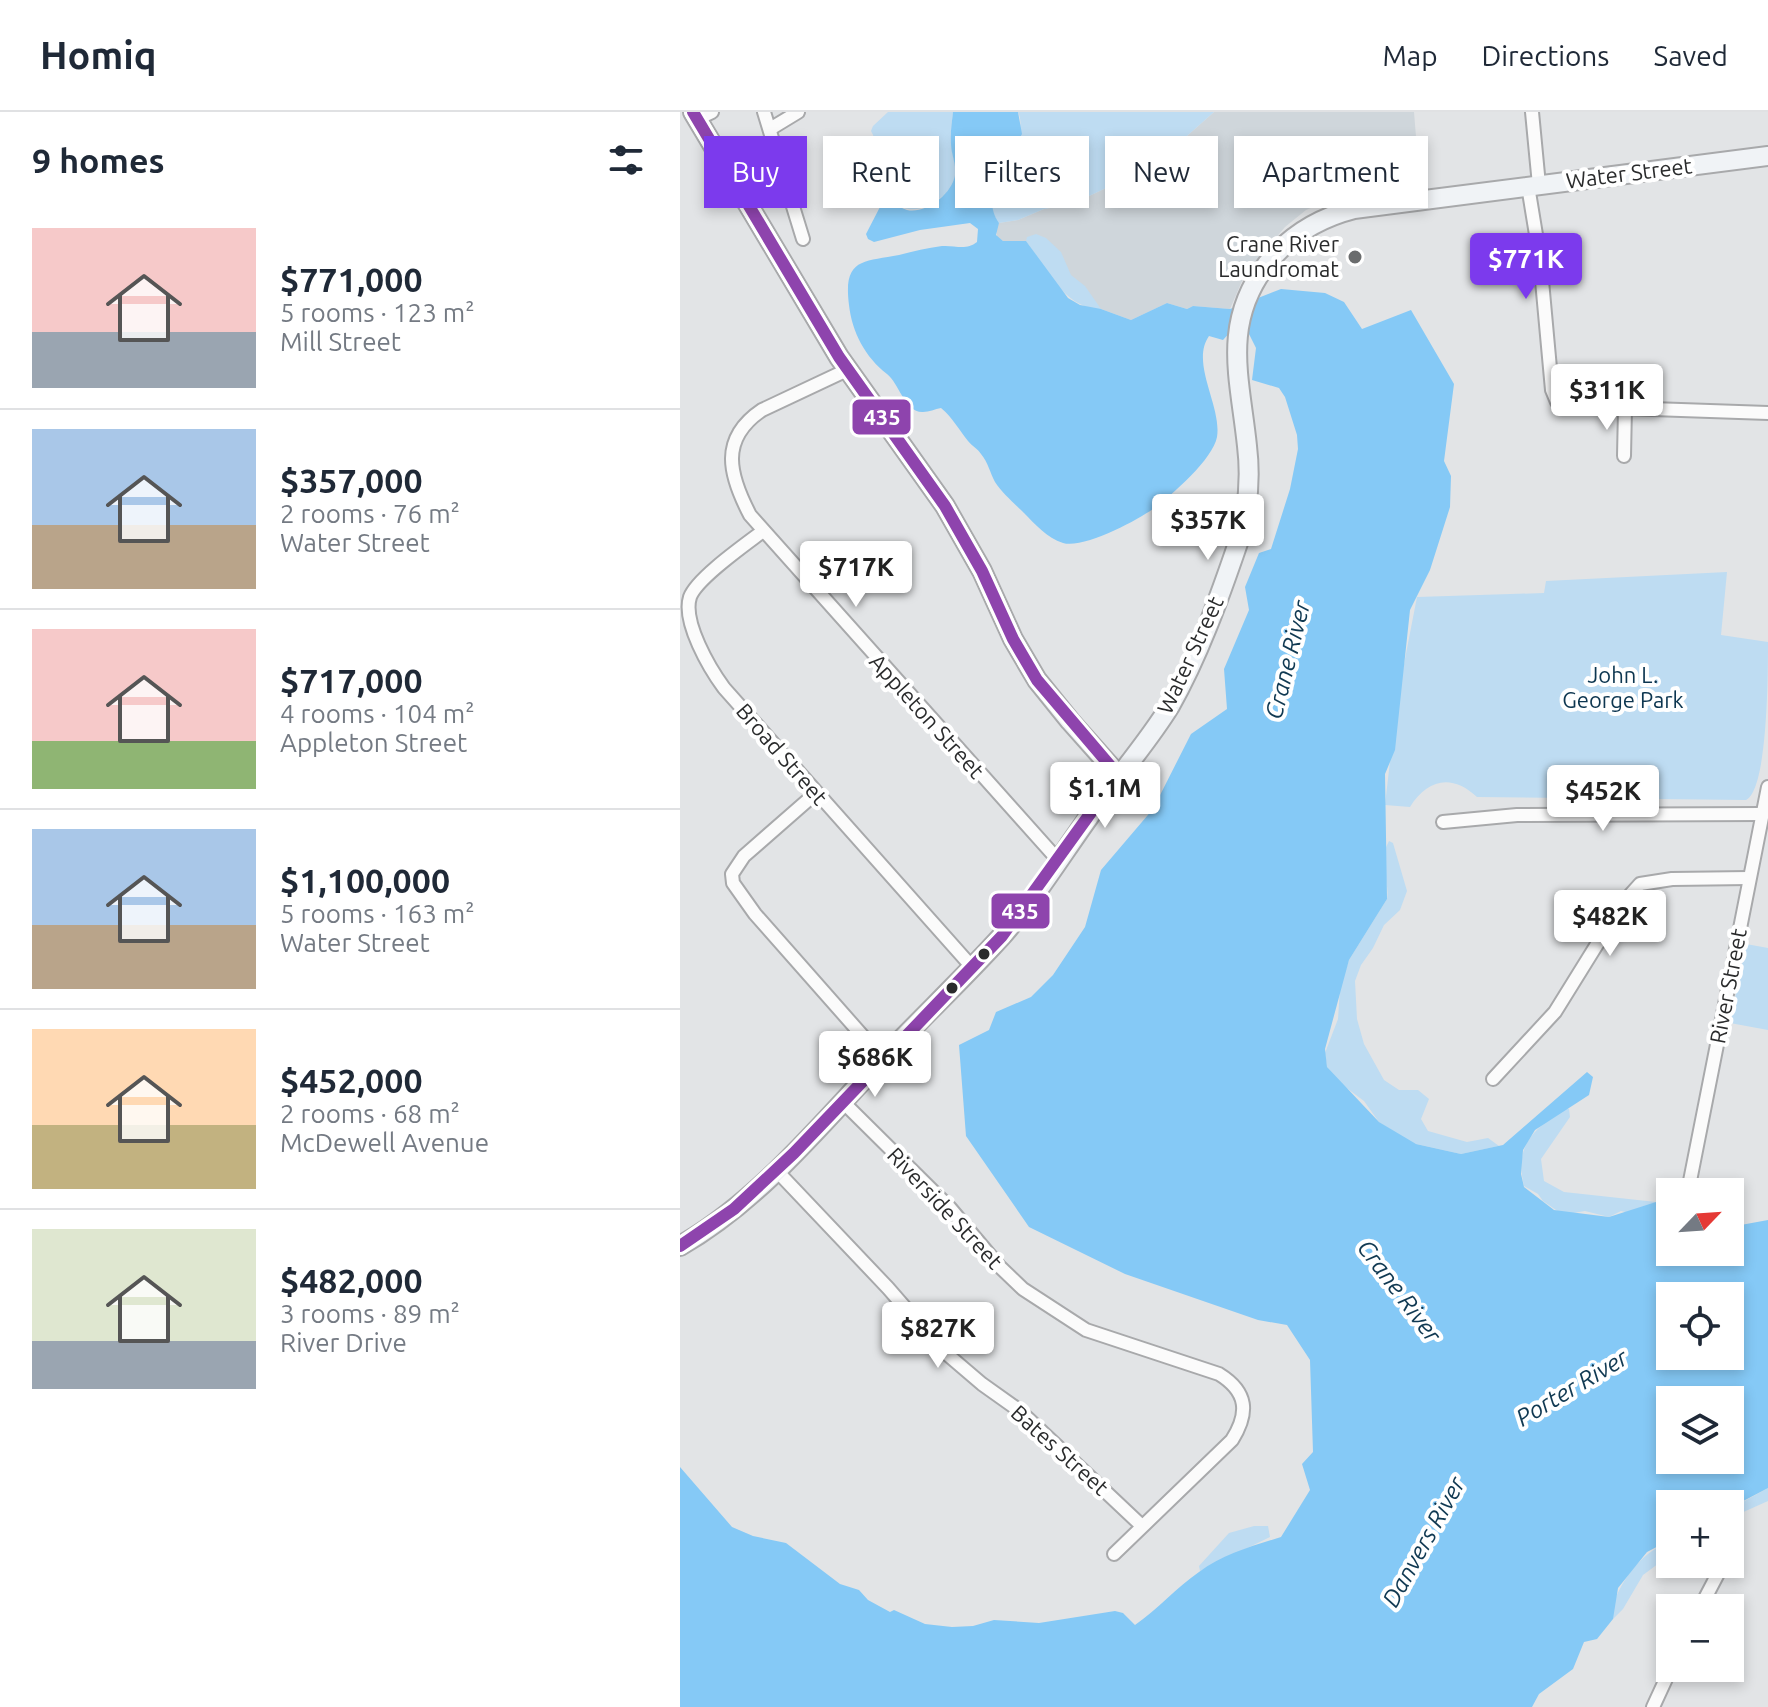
<!DOCTYPE html>
<meta charset="utf-8">
<style>
body{margin:0;font-family:Ubuntu,sans-serif;background:#f2f2f3;color:#1f2937;height:100vh;display:flex;flex-direction:column;font-size:30px;white-space:nowrap}
*{box-sizing:border-box;margin:0}
p{font-size:26px;color:#747a83}
.icon{flex:none;width:44px;height:44px;fill:none;stroke:currentColor;stroke-width:2;stroke-linecap:round;stroke-linejoin:round}
.map{position:relative;flex:1;overflow:hidden}
.details{display:flex;flex-direction:column;background:#fff;width:680px}
.details>*{flex:none}
.top-card{position:absolute;left:24px;top:24px;width:760px;height:72px;display:flex;gap:16px}
.needle{width:52px;rotate:65deg}
.fabs{position:absolute;left:976px;top:1066px;display:grid;gap:16px}
.fabs a{display:grid;place-items:center;width:88px;height:88px;border-radius:0px;background:#fff;box-shadow:0 4px 12px #0003;font-size:40px}
.price{position:absolute;translate:-50% -68px;padding:0 18px;border-radius:8px;background:#fff;color:#222;font-size:26px;line-height:52px;filter:drop-shadow(0 2px 4px #0008)}
.price::after{content:'';position:absolute;left:50%;top:48px;width:24px;height:18px;margin-left:-12px;background:inherit;clip-path:polygon(0 0,100% 0,50% 100%)}
.price.on{background:#7c3aed;color:#fff}
ul{padding:0;list-style:none}
li{display:flex;align-items:center;gap:24px;height:200px;padding:0 32px}
li+li{border-top:2px solid #e0e1e3}
li span{display:grid;place-items:center;flex:none;width:224px;height:160px;border-radius:0px;color:#555}
li>.icon{margin-inline-start:auto}
span .icon{width:96px;height:96px;fill:#fffc;stroke-width:1}
li b{font-size:34px}
h2{display:flex;justify-content:space-between;align-items:center;height:96px;padding:0 32px;font-size:34px}
.chip{padding:0 28px;border-radius:0px;background:#fff;box-shadow:0 4px 12px #0003;font-size:28px;line-height:72px}
.chip.on{background:#7c3aed;color:#fff}
header{display:flex;align-items:center;gap:48px;box-sizing:border-box;height:112px;padding:0 40px;background:#fff;border-bottom:2px solid #e0e1e3}
header strong{font-size:38px}
nav{display:flex;gap:44px;margin-inline-start:auto;font-size:28px}
main{display:flex;flex:1;min-height:0}
.map>svg:first-child{display:block}
.built{fill:#cfd6db}
.green{fill:#bedcf2}
.water{fill:#85c9f6;fill-rule:evenodd}
.lines{fill:none;stroke-linecap:round;stroke-linejoin:round}
.minor-casing{stroke:#a8a9ab;stroke-width:16}
.secondary-casing{stroke:#a8a9ab;stroke-width:22}
.minor{stroke:#fbfbfb;stroke-width:12}
.secondary{stroke:#f0f3f6;stroke-width:18}
.bus-1-casing{stroke:#fff;stroke-width:18}
.bus-1{stroke:#8e44ad;stroke-width:12}
.poi-dot{fill:#6a6c6d;stroke:#fff;stroke-width:3}
.bus-dot{fill:#2a2b2c;stroke:#fff;stroke-width:3}
.labels{text-anchor:middle;stroke-width:8;stroke-linejoin:round;paint-order:stroke}
.street-label{font-size:22px;fill:#2a2b2c;stroke:#fff}
.poi-label{font-size:22px;fill:#2a2b2c;stroke:#fff;text-anchor:end}
.park-label{font-size:22px;fill:#0d3650;stroke:#fff}
.water-label{font-size:24px;font-style:italic;fill:#103952;stroke:#fff}
.line-badge{stroke:#fff;stroke-width:3}
.badge-label{font-size:22px;text-anchor:middle;font-weight:bold;fill:#fff}
</style>
<header>
<strong>Homiq</strong>
<nav><a>Map</a><a>Directions</a><a>Saved</a></nav>
</header>
<main>
<section class="details">
<h2>9 homes<svg class="icon" aria-label="filters" viewBox="0 0 24 24"><path d="M4 7h16M4 17h16"/><circle cx="9" cy="7" r="2"/><circle cx="15" cy="17" r="2"/></svg></h2>
<ul>
<li><span style="background:linear-gradient(#f6c9c9 65%,#9aa5b1 0)"><svg class="icon" aria-label="home" viewBox="0 0 24 24"><path d="M3 11l9-7 9 7M6 9v11h12V9"/></svg></span><div><b>$771,000</b><p>5 rooms · 123 m²</p><p>Mill Street</p></div></li>
<li><span style="background:linear-gradient(#a9c7e8 60%,#b9a48a 0)"><svg class="icon" aria-label="home" viewBox="0 0 24 24"><path d="M3 11l9-7 9 7M6 9v11h12V9"/></svg></span><div><b>$357,000</b><p>2 rooms · 76 m²</p><p>Water Street</p></div></li>
<li><span style="background:linear-gradient(#f6c9c9 70%,#8fb573 0)"><svg class="icon" aria-label="home" viewBox="0 0 24 24"><path d="M3 11l9-7 9 7M6 9v11h12V9"/></svg></span><div><b>$717,000</b><p>4 rooms · 104 m²</p><p>Appleton Street</p></div></li>
<li><span style="background:linear-gradient(#a9c7e8 60%,#b9a48a 0)"><svg class="icon" aria-label="home" viewBox="0 0 24 24"><path d="M3 11l9-7 9 7M6 9v11h12V9"/></svg></span><div><b>$1,100,000</b><p>5 rooms · 163 m²</p><p>Water Street</p></div></li>
<li><span style="background:linear-gradient(#ffd9b3 60%,#c2b280 0)"><svg class="icon" aria-label="home" viewBox="0 0 24 24"><path d="M3 11l9-7 9 7M6 9v11h12V9"/></svg></span><div><b>$452,000</b><p>2 rooms · 68 m²</p><p>McDewell Avenue</p></div></li>
<li><span style="background:linear-gradient(#dfe7d0 70%,#9aa5b1 0)"><svg class="icon" aria-label="home" viewBox="0 0 24 24"><path d="M3 11l9-7 9 7M6 9v11h12V9"/></svg></span><div><b>$482,000</b><p>3 rooms · 89 m²</p><p>River Drive</p></div></li>
</ul>
</section>
<div class="map">
<svg width="1088" height="1595" viewBox="0 0 1088 1595">
<rect width="100%" height="100%" fill="#e2e4e6"/>
<!-- built -->
<path class="built" d="M534,0h200l6,74 -70,6 -44,18 -21,17 -40,47 -15,35 -37,-3 -6,3 -20,-6 -36,17 -30,-11h-8l-67,-68h-23l-6,-4 -1,-8 3,-6 19,-3 26,-11 26,-4 83,-39z"/>
<!-- green -->
<g class="green">
<path d="M208,0h65c-1,10 -3,21 -2,31 0,10 6,22 4,31 -1,16 -20,31 -34,34 -10,3 -20,1 -28,-7 -3,-4 -17,-35 -18,-40 -3,-11 3,-19 -4,-30l2,-5z"/>
<path d="M338,0h196l-61,54 -83,39 -26,4 -26,11 -19,3c-12,-17 -5,-23 -2,-41 1,-4 0,-9 2,-13 6,-17 29,-35 19,-57z"/>
<path d="M356,122l10,4 15,14 10,23 14,11 16,23c-36,1 -56,-43 -75,-68l1,-4z"/>
<path d="M1047,460l-6,63 47,7c0,29 0,148 -22,158l-269,-3c-26,-24 -50,-17 -67,10l-25,-2 12,-105 20,-103 127,-4 2,-12z"/>
<path d="M709,729l4,2 14,48 -7,19 -16,15 -11,23 -12,17 -6,16 2,38 7,25 20,36 15,10h19l11,9 -8,20 7,12 39,11 21,-4 11,8 -38,8 -49,-11 -33,-21 -15,-21 -28,-21 -9,-13 -2,-14 13,-34 2,-31 9,-28 38,-61c3,-20 -10,-37 2,-58z"/>
<path d="M1066,832l22,4v82l-38,-7z"/>
<path d="M884,996l5,1 1,8 -29,42 3,22 20,11 92,10 -22,12 -13,-3 -12,6 -24,-6 -18,3 -8,-2 -16,-11 -5,-7 -14,-8c-10,-41 9,-55 40,-78z"/>
<path d="M1088,1376v13l-38,17v-9z"/>
<path d="M574,1414h14l2,11 -70,34 -1,-5 30,-33z"/>
<path d="M990,1429v14l-27,20 -20,34 -10,10 -3,-6c11,-33 28,-58 60,-72z"/>
</g>
<!-- water -->
<path class="water" d="M273,0h65l4,22c-15,25 -43,61 -23,89l-3,12 7,6h23l42,57 12,7 21,4 30,11 36,-17 20,6 6,-3 37,3 51,-20 44,4 19,9 18,27 49,-19 43,74 -10,77 7,15 -1,31 -20,63 -20,40 -15,140 -10,24 2,125 -38,61 -24,89 2,18 52,55 37,22 45,10 42,-9 84,-73 6,5 -4,18 -54,35 -12,20 -2,24 3,13 30,23 55,7 47,-15h14v50h60v-25l38,-7v268l-38,20v-4h-60v36l-23,12 -29,36 -5,31 -16,20 -13,3 -11,27 -34,25 -7,13h-852v-240l52,60 21,9 33,7 54,41 19,6 9,10 22,12 4,-2 31,14 27,3 21,-1 21,-6 45,3 76,-12 8,2 12,12c23,-16 41,-37 64,-53 24,-18 54,-26 82,-35l29,-47 -8,-26 11,-12 -3,-92 -23,-35 -29,-5 -133,-46 -96,-47 -63,-91 -7,-91 30,-15 7,-18 35,-15 22,-22 32,-48 16,-57 52,-61 38,-75 36,-25 -3,-40 25,-59 -4,-23 14,-34 12,-4 19,-60 8,-40 -1,-14 -12,-38 -6,-9 -27,-8 4,-32 -9,-18h-15l-9,10 -14,-4c-19,27 13,70 8,101 -4,22 -45,58 -64,72 -17,12 -70,40 -90,34 -16,-5 -28,-19 -39,-30 -9,-9 -22,-20 -29,-31 -5,-9 -7,-20 -14,-28 -3,-5 -9,-8 -13,-13 -9,-11 -15,-23 -27,-33 -6,1 -12,4 -18,4 -18,1 -24,-29 -36,-38 -22,-17 -35,-42 -38,-69 -6,-47 14,-43 50,-50 15,-4 28,-7 43,-9 13,-1 24,5 35,-4l1,-13 -8,-6 -50,7 -46,12 -6,-3 -2,-5 15,-29 4,-17c5,9 11,19 22,22 19,4 45,-16 48,-35 2,-9 -4,-21 -4,-31 -1,-11 1,-22 2,-32zM990,1184h60v60h-60zM990,1288h60v60h-60z"/>
<g class="lines">
<defs>
<g id="minor">
<path d="M84,0l39,127"/>
<path d="M852,0l7,73"/>
<path d="M17,7l15,-7"/>
<path d="M90,17l28,-17"/>
<path d="M848,74l12,73 12,131 5,12 8,4 203,7"/>
<path d="M167,258l-85,40c-43,29 -33,65 -12,105l308,345"/>
<path d="M944,344l1,-48"/>
<path d="M83,419c-17,13 -66,47 -73,66 -8,25 20,72 34,91l248,279"/>
<path d="M136,681l-72,63 -12,18 1,9 22,31 128,145"/>
<path d="M763,710l74,-7 245,-1"/>
<path d="M813,967l62,-67 67,-108 18,-20 32,-5 77,-1"/>
<path d="M163,990l107,106 49,58 24,23 63,41 133,44c29,18 30,39 13,66l-118,114"/>
<path d="M96,1058l112,118 53,61 41,35 38,27 122,115"/>
<path d="M1009,1074l79,-399"/>
<path d="M1020,1496l23,-44"/>
<path d="M973,1595l18,-39"/>
</g>
<g id="secondary">
<path d="M13,0l146,245 106,149 37,65 31,68 24,41 33,41 48,54"/>
<path d="M0,1134c77,-44 137,-117 197,-181 40,-43 83,-83 123,-127 32,-35 61,-82 89,-121 26,-38 57,-72 81,-111 28,-49 50,-110 68,-163 10,-32 13,-64 9,-97 -7,-68 -26,-122 20,-182 22,-28 52,-46 87,-55l414,-53"/>
</g>
</defs>
<!-- minor casing -->
<use href="#minor" class="minor-casing"/>
<!-- secondary casing -->
<use href="#secondary" class="secondary-casing"/>
<!-- minor -->
<use href="#minor" class="minor"/>
<!-- secondary -->
<use href="#secondary" class="secondary"/>
<defs>
<path id="bus-1" d="M0,1134l54,-37 60,-56 208,-217 116,-161 -81,-95 -24,-41 -31,-68 -37,-65 -106,-149 -146,-245"/>
</defs>
<!-- bus-1 casing -->
<use href="#bus-1" class="bus-1-casing"/>
<!-- bus-1 -->
<use href="#bus-1" class="bus-1"/>
</g>
<!-- markers -->
<circle class="poi-dot" cx="675" cy="145" r="8"/>
<g class="bus-dot">
<circle cx="304" cy="842" r="7"/>
<circle cx="272" cy="876" r="7"/>
</g>
<g class="labels">
<!-- street labels -->
<g class="street-label">
<text transform="translate(949 61) rotate(-7)" y="8">Water Street</text>
<text transform="translate(510 543) rotate(-65)" y="8">Water Street</text>
<text transform="translate(247 604) rotate(48)" y="8">Appleton Street</text>
<text transform="translate(102 642) rotate(49)" y="8">Broad Street</text>
<text transform="translate(1048 874) rotate(-79)" y="8">River Street</text>
<text transform="translate(265 1096) rotate(47)" y="8">Riverside Street</text>
<text transform="translate(380 1338) rotate(42)" y="8">Bates Street</text>
</g>
<!-- poi labels -->
<g class="poi-label">
<text x="659" y="140">Crane River<tspan x="659" dy="25">Laundromat</tspan></text>
</g>
<!-- park labels -->
<g class="park-label">
<text x="943" y="571">John L.<tspan x="943" dy="25">George Park</tspan></text>
</g>
<!-- water labels -->
<g class="water-label">
<text transform="translate(608 548) rotate(-76)" y="8">Crane River</text>
<text transform="translate(719 1179) rotate(53)" y="8">Crane River</text>
<text transform="translate(892 1276) rotate(-31)" y="8">Porter River</text>
<text transform="translate(744 1430) rotate(-61)" y="8">Danvers River</text>
</g>
</g>
<g class="line-badge">
<rect x="171" y="286" width="61" height="38" rx="8" fill="#8e44ad"/>
<rect x="310" y="780" width="61" height="38" rx="8" fill="#8e44ad"/>
</g>
<g class="badge-label">
<text x="202" y="313">435</text>
<text x="340" y="807">435</text>
</g>
</svg>
<div class="fabs">
<a><svg class="needle" viewBox="-14 -14 28 28"><path d="M0-13l5 13h-10z" fill="#e53935"/><path d="M0 13l5-13h-10z" fill="#747a83"/></svg></a>
<a><svg class="icon" aria-label="locate" viewBox="0 0 24 24"><circle cx="12" cy="12" r="6"/><path d="M12 2v4M12 18v4M2 12h4M18 12h4"/></svg></a>
<a><svg class="icon" aria-label="layers" viewBox="0 0 24 24"><path d="M12 4l9 5-9 5-9-5zM3 14l9 5 9-5"/></svg></a>
<a>+</a>
<a>−</a>
</div>
<b class="price on" style="left:846px;top:189px">$771K</b>
<b class="price" style="left:927px;top:320px">$311K</b>
<b class="price" style="left:528px;top:450px">$357K</b>
<b class="price" style="left:176px;top:497px">$717K</b>
<b class="price" style="left:425px;top:718px">$1.1M</b>
<b class="price" style="left:923px;top:721px">$452K</b>
<b class="price" style="left:930px;top:846px">$482K</b>
<b class="price" style="left:195px;top:987px">$686K</b>
<b class="price" style="left:258px;top:1258px">$827K</b>
<div class="top-card">
<a class="chip on">Buy</a>
<a class="chip">Rent</a>
<a class="chip">Filters</a>
<a class="chip">New</a>
<a class="chip">Apartment</a>
</div>
</div>
</main>
